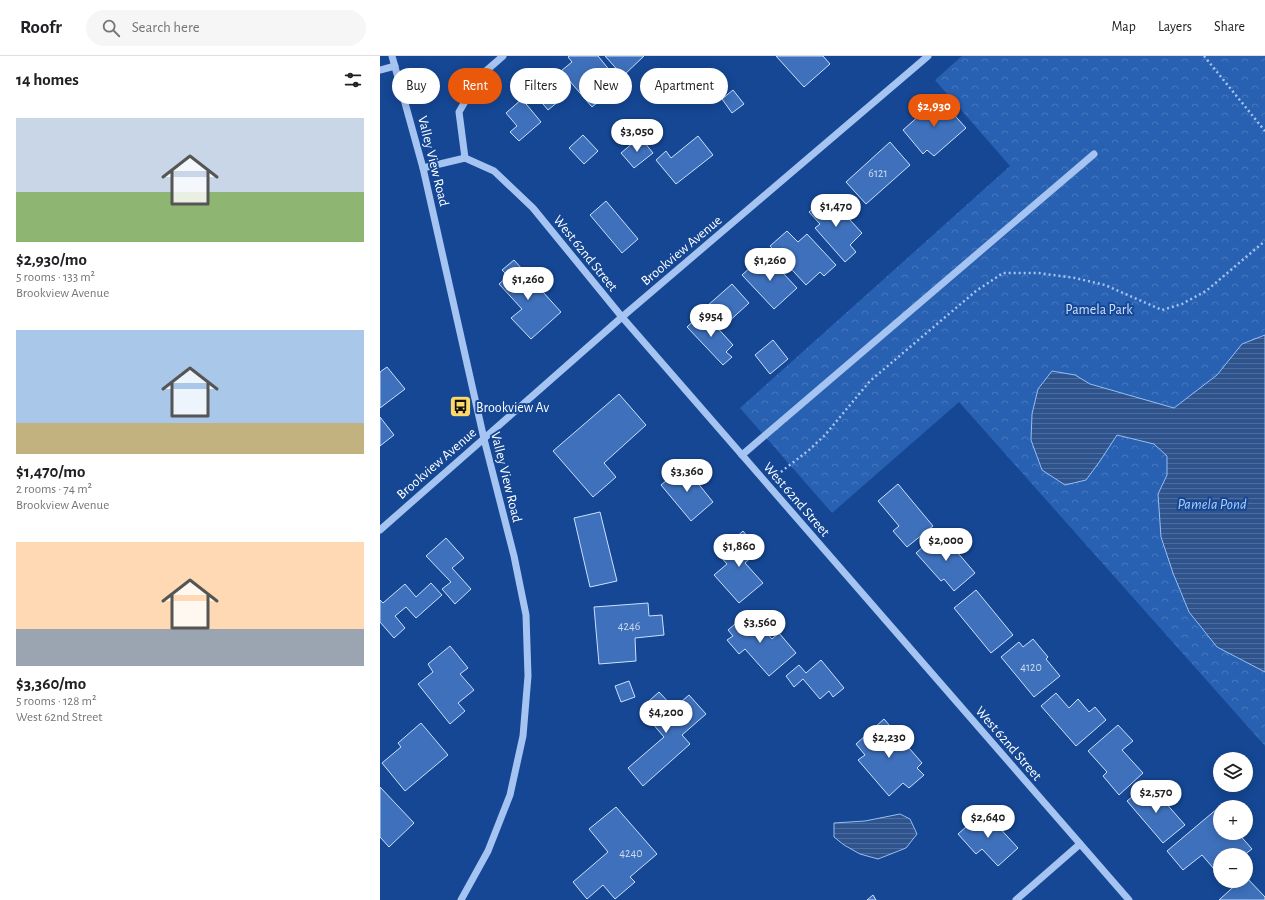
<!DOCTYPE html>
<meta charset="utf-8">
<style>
body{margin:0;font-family:"Alegreya Sans",sans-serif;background:#f6f6f6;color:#202124;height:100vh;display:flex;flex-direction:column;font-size:15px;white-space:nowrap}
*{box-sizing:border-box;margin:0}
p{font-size:13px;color:#757577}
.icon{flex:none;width:22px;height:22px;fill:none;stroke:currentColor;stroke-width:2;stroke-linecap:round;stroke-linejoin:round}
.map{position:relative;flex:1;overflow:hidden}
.details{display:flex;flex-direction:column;background:#fff;width:380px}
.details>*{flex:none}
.guide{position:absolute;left:12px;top:12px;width:380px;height:36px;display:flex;gap:8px}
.controls{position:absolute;left:833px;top:696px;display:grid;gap:8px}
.controls a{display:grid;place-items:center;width:40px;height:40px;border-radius:50%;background:#fff;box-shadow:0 2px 10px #0003;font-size:20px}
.price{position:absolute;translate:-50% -34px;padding:0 9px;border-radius:14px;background:#fff;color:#222;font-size:13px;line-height:26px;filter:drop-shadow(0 1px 2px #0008)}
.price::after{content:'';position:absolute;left:50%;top:24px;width:12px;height:9px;margin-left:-6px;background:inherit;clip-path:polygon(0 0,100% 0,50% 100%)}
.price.active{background:#ea580c;color:#fff}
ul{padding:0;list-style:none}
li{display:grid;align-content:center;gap:8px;height:212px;padding:0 16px}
li span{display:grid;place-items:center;height:124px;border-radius:0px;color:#555}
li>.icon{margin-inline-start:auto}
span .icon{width:72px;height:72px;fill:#fffc;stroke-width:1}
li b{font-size:17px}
h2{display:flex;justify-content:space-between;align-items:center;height:48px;padding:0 16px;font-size:17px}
.tag{padding:0 14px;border-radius:18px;background:#fff;box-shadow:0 2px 10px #0003;font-size:14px;line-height:36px}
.tag.active{background:#ea580c;color:#fff}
header{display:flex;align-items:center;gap:24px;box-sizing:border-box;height:56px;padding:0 20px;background:#fff;border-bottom:1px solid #e0e0e0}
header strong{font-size:19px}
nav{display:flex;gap:22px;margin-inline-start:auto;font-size:14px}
.search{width:280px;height:36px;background:#f6f6f6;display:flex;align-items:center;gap:10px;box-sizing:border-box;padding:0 14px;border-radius:22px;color:#757577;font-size:15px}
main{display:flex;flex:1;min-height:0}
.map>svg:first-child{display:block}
.park{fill:url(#park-crowns)}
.water{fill:url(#water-rules);stroke:#97bef4}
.building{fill:#3e70bb;stroke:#cce0fc}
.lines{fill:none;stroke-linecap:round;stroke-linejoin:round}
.path{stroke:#a5c4f1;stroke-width:2.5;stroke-dasharray:2 3;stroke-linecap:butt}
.minor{stroke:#a5c4f1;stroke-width:7}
.labels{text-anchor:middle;stroke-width:4;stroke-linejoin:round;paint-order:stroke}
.number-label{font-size:12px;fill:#cfdbee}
.street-label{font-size:14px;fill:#fff;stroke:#154794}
.park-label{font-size:14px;fill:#cce0fc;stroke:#154794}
.poi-label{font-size:14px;fill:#fff;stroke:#154794;text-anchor:start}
.water-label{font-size:15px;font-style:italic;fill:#b1cef8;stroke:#154794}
</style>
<header>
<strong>Roofr</strong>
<div class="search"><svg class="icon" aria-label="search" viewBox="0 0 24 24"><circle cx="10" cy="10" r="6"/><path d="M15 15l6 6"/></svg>Search here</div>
<nav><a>Map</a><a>Layers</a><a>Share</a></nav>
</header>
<main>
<section class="details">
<h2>14 homes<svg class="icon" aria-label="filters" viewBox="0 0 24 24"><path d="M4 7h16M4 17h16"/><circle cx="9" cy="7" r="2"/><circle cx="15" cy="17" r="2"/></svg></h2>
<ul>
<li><span style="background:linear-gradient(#c9d6e8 60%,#8fb573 0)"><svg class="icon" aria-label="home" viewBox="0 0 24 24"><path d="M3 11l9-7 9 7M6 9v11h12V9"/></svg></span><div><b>$2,930/mo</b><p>5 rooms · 133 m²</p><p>Brookview Avenue</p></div></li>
<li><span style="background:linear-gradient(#a9c7e8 75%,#c2b280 0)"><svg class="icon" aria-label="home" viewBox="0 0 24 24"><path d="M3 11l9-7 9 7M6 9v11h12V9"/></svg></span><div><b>$1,470/mo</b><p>2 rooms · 74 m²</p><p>Brookview Avenue</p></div></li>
<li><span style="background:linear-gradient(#ffd9b3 70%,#9aa5b1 0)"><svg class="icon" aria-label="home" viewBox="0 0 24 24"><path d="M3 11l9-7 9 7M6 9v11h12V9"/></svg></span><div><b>$3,360/mo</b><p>5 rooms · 128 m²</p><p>West 62nd Street</p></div></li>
</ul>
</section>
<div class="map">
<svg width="885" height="844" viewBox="0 0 885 844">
<defs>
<pattern id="park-crowns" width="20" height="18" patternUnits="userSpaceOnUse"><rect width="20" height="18" fill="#2860b2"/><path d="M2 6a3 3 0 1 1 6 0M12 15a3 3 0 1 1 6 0" fill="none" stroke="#4878be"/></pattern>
<pattern id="water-rules" width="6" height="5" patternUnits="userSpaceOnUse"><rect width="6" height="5" fill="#2f538c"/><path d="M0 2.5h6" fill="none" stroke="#4e6d9d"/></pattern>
</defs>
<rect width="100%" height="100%" fill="#154794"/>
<!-- park -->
<path class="park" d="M582,0h303v690l-306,-344 -127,111 -92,-105 270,-242 -75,-86z"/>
<!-- water -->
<g class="water">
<path d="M885,279v337l-48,-25 -28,-35 -16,-39 -12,-36 -3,-43 9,-19v-19l-13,-12 -37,-9 -17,26 -14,19 -21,5 -23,-15 -11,-30 1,-26 6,-25 14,-18 23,4 15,9 84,24 43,-33 25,-31z"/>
<path d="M520,758l10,5 7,15 -11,14 -28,11 -18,-5 -16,-9 -10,-8v-14l31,-2z"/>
</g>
<!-- building -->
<g class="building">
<path d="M189,0h29l13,16 -4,4 9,11 -24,20 -31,-36 11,-9 -4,-5z"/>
<path d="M225,0h39l-21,20z"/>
<path d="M396,0h47l7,8 -26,23z"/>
<path d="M174,17l16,19 -22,18 -16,-19z"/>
<path d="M353,34l11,14 -12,9 -10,-14z"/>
<path d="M559,42l27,30 -32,28 -7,-6 -4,4 -20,-24z"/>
<path d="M142,43l19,23 -22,19 -9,-9 7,-6 -11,-13z"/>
<path d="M203,79l15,16 -14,13 -15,-16z"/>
<path d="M318,80l15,19 -37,29 -20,-24 10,-9 5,7z"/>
<path d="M260,81l13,16 -19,15 -13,-15z"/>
<path d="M510,86l20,23 -44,39 -20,-22z"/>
<path d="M447,139l35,38 -12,12 6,7 -11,10 -30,-34 5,-4 -11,-12z"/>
<path d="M226,145l32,38 -16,14 -32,-38z"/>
<path d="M407,175l11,11 9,-8 29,31 -12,11 -4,-4 -14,13 -36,-39z"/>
<path d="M385,198l32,34 -23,21 -32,-34z"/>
<path d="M134,204l47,52 -30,27 -20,-21 11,-9 -23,-25 9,-8 -6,-6z"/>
<path d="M352,228l17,19 -24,22 -18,-19z"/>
<path d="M323,256l30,33 -7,7 6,5 -9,8 -36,-38z"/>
<path d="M393,284l15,19 -18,15 -15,-19z"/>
<path d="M7,311l18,22 -25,19v-36z"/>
<path d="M239,338l27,31 -42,38 12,14 -23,20 -40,-46z"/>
<path d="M0,361l14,18 -14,11z"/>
<path d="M304,410l29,36 -22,19 -30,-36z"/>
<path d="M518,428l35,42 -26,21 -14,-16 6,-5 -21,-25z"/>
<path d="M220,456l17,69 -27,6 -16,-69z"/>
<path d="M363,475l16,19 -14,13 18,20 -24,20 -25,-28 13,-11 -9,-10z"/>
<path d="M560,476l35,41 -21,18 -10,-12 -3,2 -25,-28z"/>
<path d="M66,482l18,20 -12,10 19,21 -16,15 -13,-15 9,-7 -25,-26z"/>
<path d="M51,527l11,12 -26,23 -10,-11 -11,9 10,12 -11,10 -14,-16v-22l3,3 22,-19 11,13z"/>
<path d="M596,534l37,45 -22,18 -37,-45z"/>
<path d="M268,547l1,13 13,-1 2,20 -29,3 1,23 -37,3 -5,-57z"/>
<path d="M369,556l23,27 7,-6 17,20 -27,23 -24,-27 -6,5 -12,-14 6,-4 -5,-6z"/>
<path d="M653,583l15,18 -2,2 14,17 -26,21 -33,-40 18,-15 4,5z"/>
<path d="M70,590l18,22 -8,6 14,16 -16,13 7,8 -15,13 -32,-40 15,-12 -5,-8z"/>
<path d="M441,604l23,28 -11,9 -4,-6 -9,8 -17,-20 -9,8 -8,-11 13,-11 7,8z"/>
<path d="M249,625l6,16 -14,5 -6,-16z"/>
<path d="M279,636l15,16 15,-13 17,19 -24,21 8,9 -47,42 -15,-18 36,-31 -24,-28z"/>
<path d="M676,637l13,15 9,-9 11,13 6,-5 11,13 -30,26 -35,-40z"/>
<path d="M504,663l38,44 -5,5 7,7 -15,13 -6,-5 -14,13 -31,-36 7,-5 -9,-11z"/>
<path d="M41,667l27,32 -43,36 -23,-28 19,-16 -3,-4z"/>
<path d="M738,669l15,16 -11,9 21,23 -24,22 -16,-19 4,-4 -19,-21z"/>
<path d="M765,730l9,10 3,-3 28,32 -22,18 -36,-42z"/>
<path d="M0,731l34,36 -25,24 -9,-10z"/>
<path d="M236,751l41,47 -27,23 5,5 -20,17 -12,-14 -16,14 -14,-17 35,-30 -19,-23z"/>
<path d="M838,752l2,3v22h9l-2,1 4,5 7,-6 14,16 -8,6h-24v21l-18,-21 -19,15 -16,-19z"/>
<path d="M604,755l34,37 -20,18 -16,-17 -6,5 -18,-20z"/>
<path d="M866,821l19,20v3h-46l21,-19h6z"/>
<path d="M493,839l3,5h-9z"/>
</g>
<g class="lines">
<!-- path -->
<g class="path">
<path d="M824,0l61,75"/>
<path d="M397,419l32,-25 16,-15 45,-54 106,-90 27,-18h35l37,5 30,7 57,25 20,-6 24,-13 59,-50"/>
</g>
<!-- minor -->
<g class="minor">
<path d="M12,0l31,112 61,271 30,117 12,59 2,61 -5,60 -13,59 -22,56 -27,49"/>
<path d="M0,14l15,-4"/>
<path d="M85,102l-6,-46 20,-35 24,-21"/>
<path d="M43,112l42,-10 29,13 39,37 89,109 507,583"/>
<path d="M362,399l352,-301"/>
<path d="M0,474l242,-213 306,-261"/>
<path d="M636,844l64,-56"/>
</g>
</g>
<!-- icons -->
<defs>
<symbol id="bus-square" viewBox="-11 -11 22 22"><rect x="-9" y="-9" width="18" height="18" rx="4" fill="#ffd965" stroke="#154794"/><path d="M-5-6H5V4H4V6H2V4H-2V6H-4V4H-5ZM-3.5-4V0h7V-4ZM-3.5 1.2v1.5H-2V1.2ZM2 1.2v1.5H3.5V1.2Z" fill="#111"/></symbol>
</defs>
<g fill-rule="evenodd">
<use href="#bus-square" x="68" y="338" width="25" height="25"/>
</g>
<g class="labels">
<!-- number labels -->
<g class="number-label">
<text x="498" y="121">6121</text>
<text x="249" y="574">4246</text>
<text x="651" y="615">4120</text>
<text x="251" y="801">4240</text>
</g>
<!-- street labels -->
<g class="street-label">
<text transform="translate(54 105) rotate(76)" y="5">Valley View Road</text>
<text transform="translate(301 194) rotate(-40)" y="5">Brookview Avenue</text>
<text transform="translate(206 197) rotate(51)" y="5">West 62nd Street</text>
<text transform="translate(56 407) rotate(-41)" y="5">Brookview Avenue</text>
<text transform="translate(127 421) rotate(76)" y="5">Valley View Road</text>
<text transform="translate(417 443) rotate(49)" y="5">West 62nd Street</text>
<text transform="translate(629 687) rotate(49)" y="5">West 62nd Street</text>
</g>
<!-- park labels -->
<g class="park-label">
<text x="719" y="258">Pamela Park</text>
</g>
<!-- poi labels -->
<g class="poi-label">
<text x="96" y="356">Brookview Av</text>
</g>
<!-- water labels -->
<g class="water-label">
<text x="832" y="453">Pamela Pond</text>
</g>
</g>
</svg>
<div class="controls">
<a><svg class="icon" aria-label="layers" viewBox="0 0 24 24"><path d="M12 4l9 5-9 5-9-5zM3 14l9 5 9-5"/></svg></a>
<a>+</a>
<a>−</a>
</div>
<b class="price active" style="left:554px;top:72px">$2,930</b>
<b class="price" style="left:257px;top:97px">$3,050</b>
<b class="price" style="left:456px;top:172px">$1,470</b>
<b class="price" style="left:390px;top:226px">$1,260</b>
<b class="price" style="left:148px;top:245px">$1,260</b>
<b class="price" style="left:331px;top:282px">$954</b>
<b class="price" style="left:307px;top:437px">$3,360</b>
<b class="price" style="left:566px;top:506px">$2,000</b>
<b class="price" style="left:359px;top:512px">$1,860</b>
<b class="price" style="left:380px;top:588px">$3,560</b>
<b class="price" style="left:286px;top:678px">$4,200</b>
<b class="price" style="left:509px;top:703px">$2,230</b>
<b class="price" style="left:776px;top:758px">$2,570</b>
<b class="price" style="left:608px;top:783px">$2,640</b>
<div class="guide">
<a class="tag">Buy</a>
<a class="tag active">Rent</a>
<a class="tag">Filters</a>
<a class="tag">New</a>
<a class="tag">Apartment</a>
</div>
</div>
</main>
